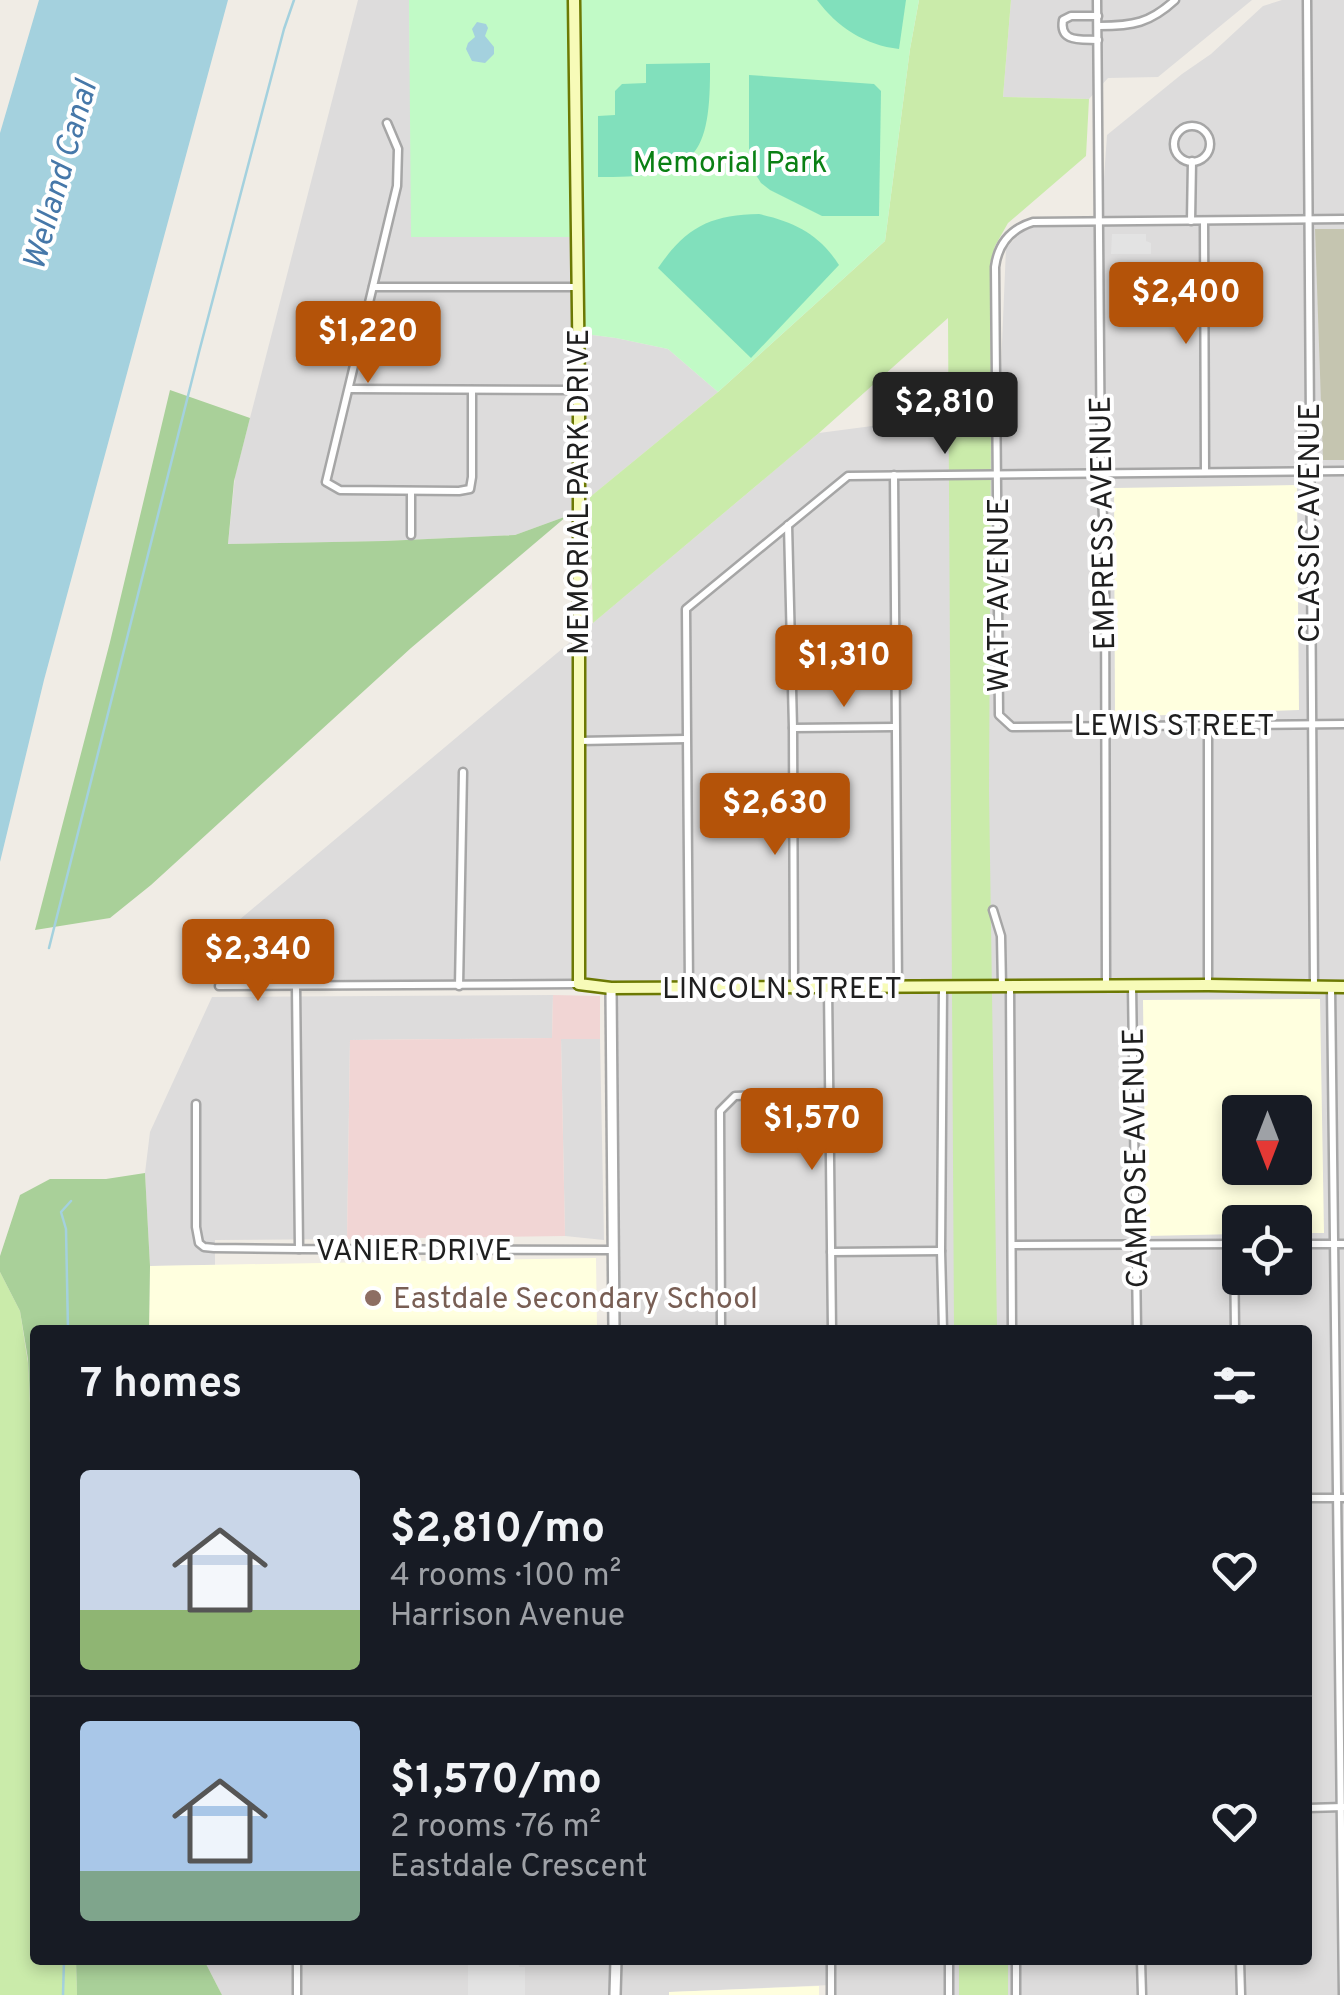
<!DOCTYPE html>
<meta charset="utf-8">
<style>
body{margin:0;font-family:Overpass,sans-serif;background:#242831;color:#f1f3f6;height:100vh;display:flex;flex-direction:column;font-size:38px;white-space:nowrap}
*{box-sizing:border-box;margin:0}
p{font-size:32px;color:#9ea1a6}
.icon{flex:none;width:55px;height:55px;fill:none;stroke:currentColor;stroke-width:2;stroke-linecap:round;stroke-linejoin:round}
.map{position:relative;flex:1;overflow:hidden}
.panel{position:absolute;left:30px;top:1325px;width:1282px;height:640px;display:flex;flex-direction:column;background:#171b24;border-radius:10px;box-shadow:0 5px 15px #0003}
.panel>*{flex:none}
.needle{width:65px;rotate:180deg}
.fabs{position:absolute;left:1222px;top:1095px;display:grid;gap:20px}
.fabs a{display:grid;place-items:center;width:90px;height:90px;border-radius:10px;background:#171b24;box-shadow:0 5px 15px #0003;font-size:50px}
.price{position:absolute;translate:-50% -85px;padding:0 22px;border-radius:10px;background:#b45309;color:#fff;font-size:32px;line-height:65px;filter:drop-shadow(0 2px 5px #0008)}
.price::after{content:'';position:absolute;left:50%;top:60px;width:30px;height:22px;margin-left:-15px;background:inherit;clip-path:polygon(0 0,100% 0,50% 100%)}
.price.current{background:#222;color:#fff}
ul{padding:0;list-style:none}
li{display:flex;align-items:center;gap:30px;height:250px;padding:0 50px}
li+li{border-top:2px solid #363941}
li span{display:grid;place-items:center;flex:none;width:280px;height:200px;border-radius:10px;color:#555}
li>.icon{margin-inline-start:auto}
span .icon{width:120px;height:120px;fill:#fffc;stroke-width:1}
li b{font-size:42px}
h2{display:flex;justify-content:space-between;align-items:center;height:120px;padding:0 50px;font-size:42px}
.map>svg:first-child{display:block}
.residential{fill:#dddcdc;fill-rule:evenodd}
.commercial{fill:#f1d5d4}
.education{fill:#ffffdf;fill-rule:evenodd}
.construction{fill:#c5c5b0}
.grass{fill:#caebaa}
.forest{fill:#a9d099}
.park{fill:#c1fac6}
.pitch{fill:#81e0bc}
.parking{fill:#e3e3e3}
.water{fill:#a4d1de}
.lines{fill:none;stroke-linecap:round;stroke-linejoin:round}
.stream{stroke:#a4d1de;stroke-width:2.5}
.minor-casing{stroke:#a6a6a6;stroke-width:11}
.tertiary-casing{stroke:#a6a6a6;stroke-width:14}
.secondary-casing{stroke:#6c7903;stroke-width:15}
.minor{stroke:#fff;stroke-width:6}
.tertiary{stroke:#fff;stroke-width:9}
.secondary{stroke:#f7fbb8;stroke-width:10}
.education-dot{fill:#8d6e63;stroke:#fff;stroke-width:4}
.labels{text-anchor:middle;stroke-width:8;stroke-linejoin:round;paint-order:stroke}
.park-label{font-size:30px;fill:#0a8014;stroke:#fff}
.street-label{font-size:30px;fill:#1f1f1f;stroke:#fff}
.education-label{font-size:30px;fill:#785e54;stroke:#fff;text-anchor:start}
.water-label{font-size:32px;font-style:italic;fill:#4678a9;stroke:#fff}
</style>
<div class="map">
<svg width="1344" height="1995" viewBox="0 0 1344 1995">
<rect width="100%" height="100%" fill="#f0ece5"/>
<!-- residential -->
<g class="residential">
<path d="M358,0h51l3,236 174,1 -1,97 31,4 52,11 50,43 -151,124 -52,19 -131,6 -156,3 7,-68z"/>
<path d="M1011,0h241l-94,77 -50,1 -19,21 -86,-2z"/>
<path d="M1282,0h62v1995h-512l-1,-10 -161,7 -1,3h-447l-18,-35h1104v-630h-694l-3,-341 -32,-3h-344l-3,-60 587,-493 129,-17 51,-1 7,-167 14,-15 13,-6 68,-6 6,-86 75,-61 29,-20 52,-48zM1240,1112h55v56h-55zM1240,1222h55v56h-55z"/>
<path d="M553,995l-1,43 -202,2 -3,199 -132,1v25l-65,1 -5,-93 5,-41 62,-135z"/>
<path d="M561,1039h39l4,201 -39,-4z"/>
</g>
<!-- commercial -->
<path class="commercial" d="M553,995l47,1v43h-39l4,197 -218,3 3,-199 202,-2z"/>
<!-- education -->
<g class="education">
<path d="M1297,485l2,225 -184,7 -1,-229z"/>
<path d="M1320,999l4,234h-29v-11h-55v12l-94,2 -3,-236zM1240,1112h55v56h-55z"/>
<path d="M596,1258l1,72h-448l1,-64z"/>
<path d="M819,1986v9h-150v-3z"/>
</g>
<!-- construction -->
<path class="construction" d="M1315,229h29v231h-21z"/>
<!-- grass -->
<g class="grass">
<path d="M919,0h92l-8,97 86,2 -3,57 -78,67 -13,23 -5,18 1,151 -2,376 8,539h-43l-6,-1012 -129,115 -226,190 -3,-126 128,-105 167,-151 25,-192z"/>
<path d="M0,1272l20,39 8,52 5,101 2,496h41l1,35h-77z"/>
<rect x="959" y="1960" width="49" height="35"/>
</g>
<!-- forest -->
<g class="forest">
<path d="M170,390l80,28 -16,63 -6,63 156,-3 131,-6 52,-19 -156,132 -260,237 -41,33 -75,12 75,-288z"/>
<path d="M145,1173l5,93 -1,64h-114v308l-2,-174 -5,-105 -8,-48 -20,-39v-16l20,-61 30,-16h56z"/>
<path d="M76,1960h128l18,35h-145z"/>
</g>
<!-- park -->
<path class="park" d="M409,0h510l-9,49 -25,192 -167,151 -50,-43 -52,-11 -31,-4v-97h-174z"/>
<!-- pitch -->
<g class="pitch">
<path d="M817,0h89l-7,49c-34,-4 -61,-21 -82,-49z"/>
<path d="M710,63c1,96 -15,115 -112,114v-61l17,-1v-24l7,-7 24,-1v-19z"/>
<path d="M749,75l125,9 7,7 -2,125h-57l-52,-26 -9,-7 -12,-19z"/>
<path d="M759,214c36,8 60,20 80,51l-88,93 -93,-90c28,-41 52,-53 101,-54z"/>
</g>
<!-- parking -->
<g class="parking">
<path d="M1112,234h34v7l5,2v11h-40z"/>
<path d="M468,1960h50l1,7h6v28h-57z"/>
</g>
<!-- water -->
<g class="water">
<path d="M39,0h189l-184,680 -44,182v-729z"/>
<path d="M477,22l9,2 2,4 -3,8 9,11v7l-9,9 -13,-2 -6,-12 2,-6 7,-6 -3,-8z"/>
</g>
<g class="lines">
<!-- stream -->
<g class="stream">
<path d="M49,948l150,-596 85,-323 10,-29"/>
<path d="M68,1330l-2,-101 -5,-17 10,-11"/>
<path d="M63,1995l1,-35"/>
</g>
<defs>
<g id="minor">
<path d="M1097,0l4,473 4,90 1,421"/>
<path d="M1307,0l7,986"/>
<path d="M1098,16h-27l-8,4c-4,23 18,19 35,20"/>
<path d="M1099,26c34,0 51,-3 76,-26"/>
<path d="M387,123l11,26 -1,37 -71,296 14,8 119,1 11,-2 2,-12v-87"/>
<circle cx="1192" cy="144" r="18"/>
<path d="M1344,219l-311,3c-23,7 -35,22 -38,45l4,448 13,12 332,-3"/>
<path d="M1191,221l1,-60"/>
<path d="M1204,221l1,251"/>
<path d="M373,287h204"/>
<path d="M349,389l230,1"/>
<path d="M894,475l4,513"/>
<path d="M788,525l5,203 1,259"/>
<path d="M411,535v-44"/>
<path d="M1208,724v261"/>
<path d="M793,728l102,-1"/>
<path d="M579,741l107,-2"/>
<path d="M993,910l8,26 1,51"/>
<path d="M219,986l359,-2"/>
<path d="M296,986l3,263 314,1"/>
<path d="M459,986l4,-214"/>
<path d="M1132,986l5,344"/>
<path d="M689,987l-3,-378 162,-133 496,-5"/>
<path d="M1010,987l2,343"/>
<path d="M1331,987l12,1008"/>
<path d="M828,988l4,342"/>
<path d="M943,988l-2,263 2,79"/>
<path d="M196,1104v123l3,16 5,4 10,1 85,1"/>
<path d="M1234,1244l1,86"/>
<path d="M1295,1244h49"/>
<path d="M1012,1245l228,-1"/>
<path d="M831,1252l110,-1"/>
<path d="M721,1330l-1,-219 15,-15 95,-3"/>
<path d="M1308,1498h36"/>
<path d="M1308,1808l35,-1"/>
<path d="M831,1960v35"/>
<path d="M949,1960v35"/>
<path d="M1016,1960v35"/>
<path d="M1141,1960l1,35"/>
<path d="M1240,1960l1,35"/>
<path d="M297,1995v-35"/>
</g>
<g id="tertiary">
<path d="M611,988l3,342"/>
<path d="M615,1995l1,-35"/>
</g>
<path id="secondary" d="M574,0l5,390v594l32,4 597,-3 136,2"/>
</defs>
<!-- minor casing -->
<use href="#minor" class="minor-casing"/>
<!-- tertiary casing -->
<use href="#tertiary" class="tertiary-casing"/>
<!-- secondary casing -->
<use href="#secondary" class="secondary-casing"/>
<!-- minor -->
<use href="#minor" class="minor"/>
<!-- tertiary -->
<use href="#tertiary" class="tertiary"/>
<!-- secondary -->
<use href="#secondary" class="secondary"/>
</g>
<!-- markers -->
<circle class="education-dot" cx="373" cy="1298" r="10"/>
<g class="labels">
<!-- park labels -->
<g class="park-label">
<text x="730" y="172">Memorial Park</text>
</g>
<!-- street labels -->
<g class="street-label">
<text transform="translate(578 492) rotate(-90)" y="10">MEMORIAL PARK DRIVE</text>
<text transform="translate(1102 523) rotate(-91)" y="10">EMPRESS AVENUE</text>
<text transform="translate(1309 523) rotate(-90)" y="10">CLASSIC AVENUE</text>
<text transform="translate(998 595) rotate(-90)" y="10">WATT AVENUE</text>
<text x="1174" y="735">LEWIS STREET</text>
<text x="782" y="998">LINCOLN STREET</text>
<text transform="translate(1135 1158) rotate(-91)" y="10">CAMROSE AVENUE</text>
<text x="414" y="1260">VANIER DRIVE</text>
</g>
<!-- education labels -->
<g class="education-label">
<text x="393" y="1308">Eastdale Secondary School</text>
</g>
<!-- water labels -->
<g class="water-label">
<text transform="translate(59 175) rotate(-74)" y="11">Welland Canal</text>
</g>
</g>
</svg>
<div class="fabs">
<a><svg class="needle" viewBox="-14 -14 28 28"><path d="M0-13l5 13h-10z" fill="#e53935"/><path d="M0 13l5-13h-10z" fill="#9ea1a6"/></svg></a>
<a><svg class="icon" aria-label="locate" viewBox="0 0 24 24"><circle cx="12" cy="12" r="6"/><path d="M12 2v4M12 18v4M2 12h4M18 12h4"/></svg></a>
</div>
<b class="price" style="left:1186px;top:347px">$2,400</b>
<b class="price" style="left:368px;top:386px">$1,220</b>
<b class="price current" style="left:945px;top:457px">$2,810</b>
<b class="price" style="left:844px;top:710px">$1,310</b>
<b class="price" style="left:775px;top:858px">$2,630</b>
<b class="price" style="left:258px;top:1004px">$2,340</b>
<b class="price" style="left:812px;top:1173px">$1,570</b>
<section class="panel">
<h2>7 homes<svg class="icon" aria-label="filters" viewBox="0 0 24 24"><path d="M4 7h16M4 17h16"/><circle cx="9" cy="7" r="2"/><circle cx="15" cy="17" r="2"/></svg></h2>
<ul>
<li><span style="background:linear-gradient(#c9d6e8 70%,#8fb573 0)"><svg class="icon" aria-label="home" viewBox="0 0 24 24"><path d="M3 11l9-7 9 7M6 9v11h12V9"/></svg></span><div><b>$2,810/mo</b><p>4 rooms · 100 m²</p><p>Harrison Avenue</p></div><svg class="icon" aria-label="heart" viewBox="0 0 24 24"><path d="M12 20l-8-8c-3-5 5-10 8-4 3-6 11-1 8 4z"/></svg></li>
<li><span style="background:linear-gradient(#a9c7e8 75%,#7fa58c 0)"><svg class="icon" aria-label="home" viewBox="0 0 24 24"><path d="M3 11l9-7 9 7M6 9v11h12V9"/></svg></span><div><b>$1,570/mo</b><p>2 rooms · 76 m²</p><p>Eastdale Crescent</p></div><svg class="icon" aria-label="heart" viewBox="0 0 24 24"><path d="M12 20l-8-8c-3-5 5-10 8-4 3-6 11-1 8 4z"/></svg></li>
</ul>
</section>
</div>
